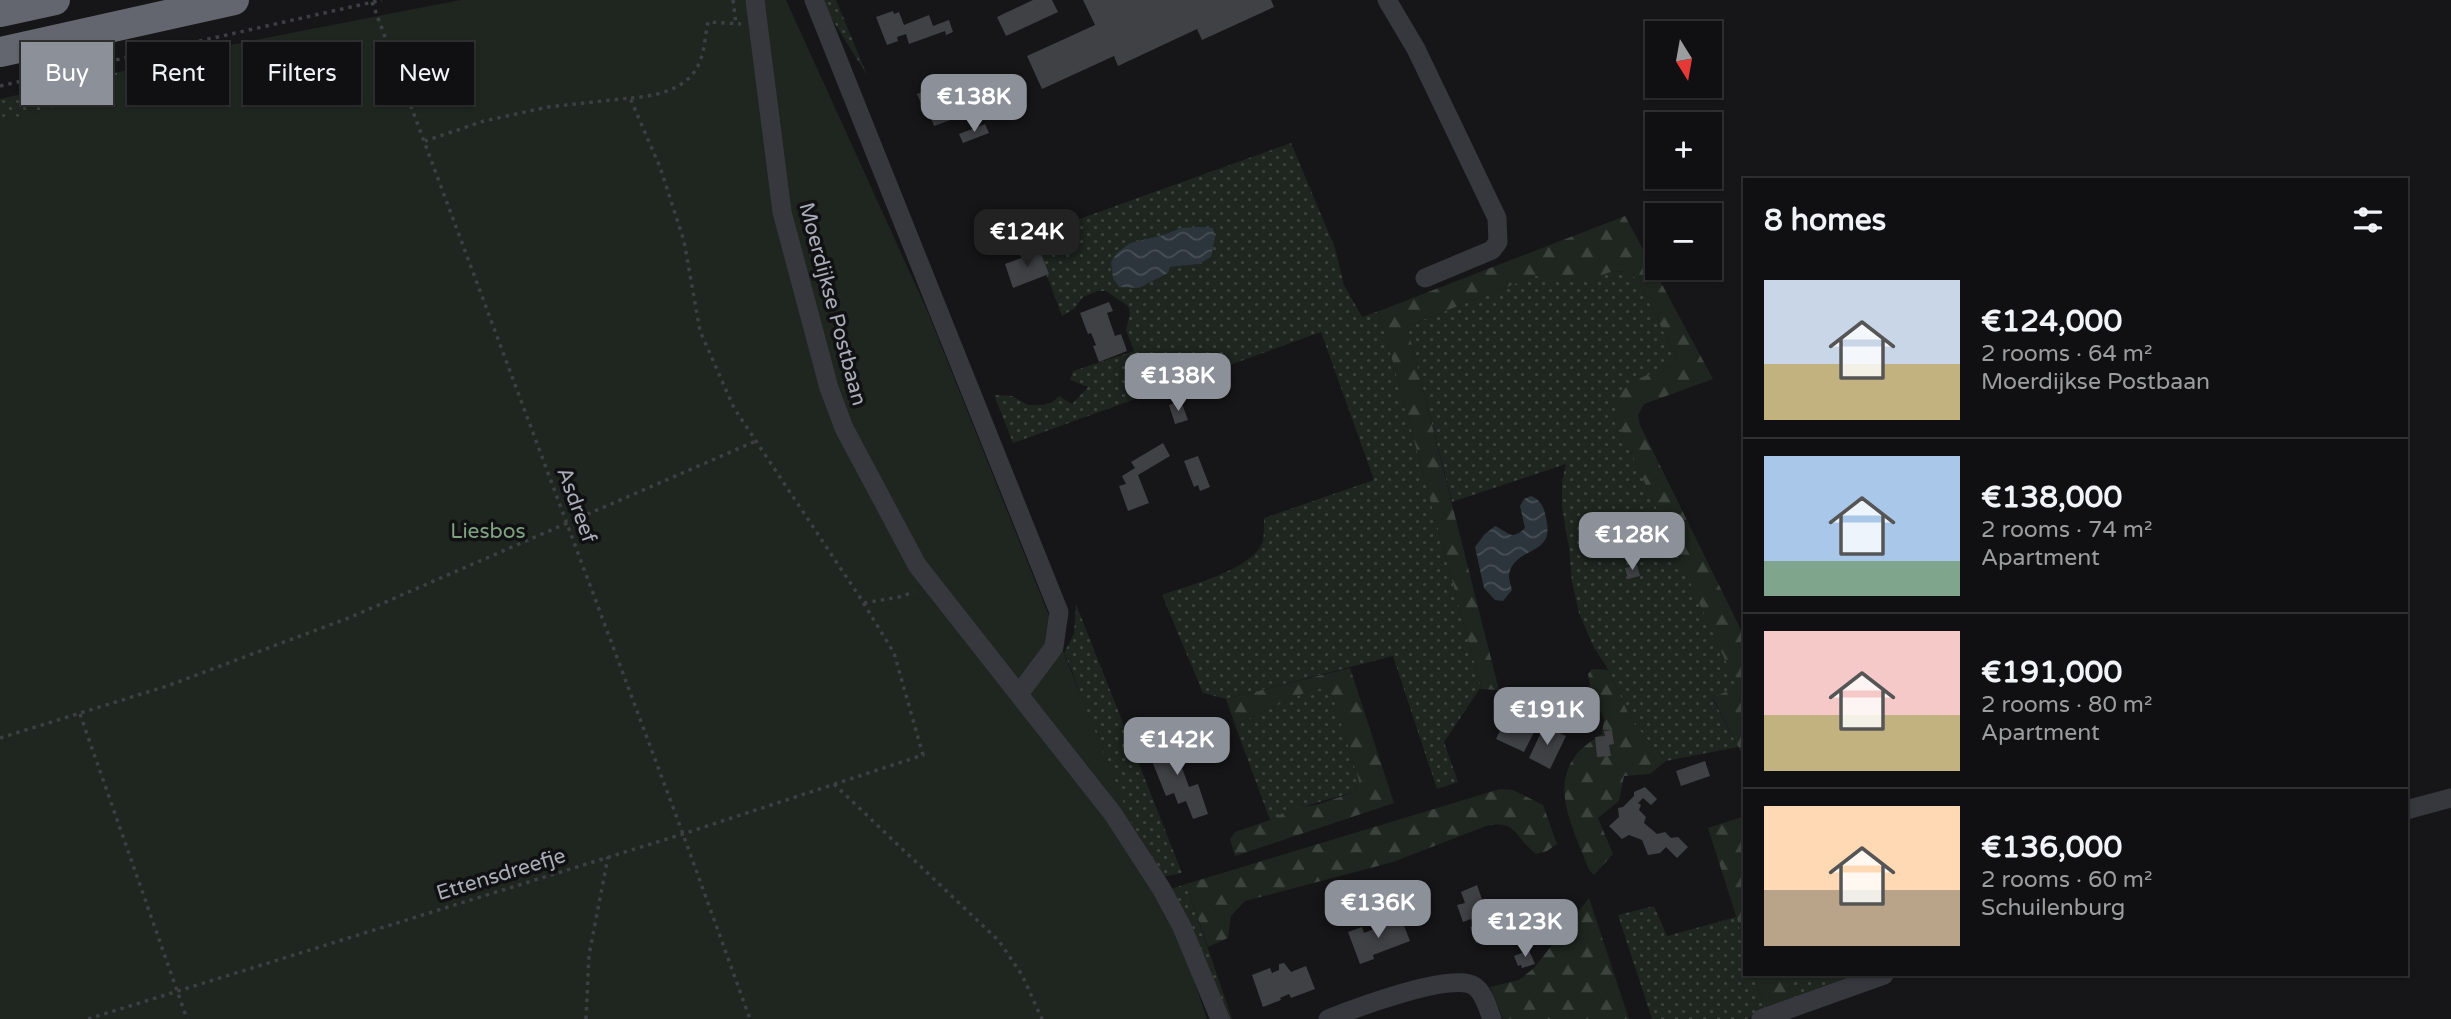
<!DOCTYPE html>
<meta charset="utf-8">
<style>
body{margin:0;font-family:"Varela Round",sans-serif;background:#1e1e20;color:#f1f3f6;height:100vh;display:flex;flex-direction:column;font-size:26px;white-space:nowrap}
*{box-sizing:border-box;margin:0}
p{font-size:23px;color:#9c9d9f}
.icon{flex:none;width:38px;height:38px;fill:none;stroke:currentColor;stroke-width:2;stroke-linecap:round;stroke-linejoin:round}
.map{position:relative;flex:1;overflow:hidden}
.sheet{position:absolute;left:1743px;top:178px;width:665px;height:798px;display:flex;flex-direction:column;background:#101012;border-radius:0px;box-shadow:0 2px 5px #0004,0 0 0 2px #303032}
.sheet>*{flex:none}
.hud{position:absolute;left:21px;top:42px;width:665px;height:63px;display:flex;gap:14px}
.needle{width:46px;rotate:169deg}
.fabs{position:absolute;left:1645px;top:21px;display:grid;gap:14px}
.fabs a{display:grid;place-items:center;width:77px;height:77px;border-radius:0px;background:#101012;box-shadow:0 2px 5px #0004,0 0 0 2px #303032;font-size:35px}
.price{position:absolute;translate:-50% -60px;padding:0 16px;border-radius:14px;background:#8c9099;color:#fff;font-size:23px;line-height:46px;filter:drop-shadow(0 2px 4px #0008)}
.price::after{content:'';position:absolute;left:50%;top:42px;width:21px;height:16px;margin-left:-10px;background:inherit;clip-path:polygon(0 0,100% 0,50% 100%)}
.price.current{background:#222;color:#fff}
ul{padding:0;list-style:none}
li{display:flex;align-items:center;gap:21px;height:175px;padding:0 21px}
li+li{border-top:2px solid #303032}
li span{display:grid;place-items:center;flex:none;width:196px;height:140px;border-radius:0px;color:#555}
li>.icon{margin-inline-start:auto}
span .icon{width:84px;height:84px;fill:#fffc;stroke-width:1}
li b{font-size:30px}
h2{display:flex;justify-content:space-between;align-items:center;height:84px;padding:0 21px;font-size:30px}
.tag{padding:0 24px;border-radius:0px;background:#101012;box-shadow:0 2px 5px #0004,0 0 0 2px #303032;font-size:24px;line-height:63px}
.tag.current{background:#8c9099;color:#fff}
.map>svg:first-child{display:block}
.grass{fill:url(#grass-dots);fill-rule:evenodd}
.forest{fill:url(#forest-firs)}
.park{fill:#1e261f}
.water{fill:url(#water-waves)}
.building{fill:#404145}
.lines{fill:none;stroke-linecap:round;stroke-linejoin:round}
.path{stroke:#3d3f44;stroke-width:3.5;stroke-dasharray:3.5 5;stroke-linecap:butt}
.minor{stroke:#37383d;stroke-width:19}
.highway{stroke:#63666e;stroke-width:30}
.labels{text-anchor:middle;stroke-width:7;stroke-linejoin:round;paint-order:stroke}
.street-label{font-size:21px;fill:#a8adb8;stroke:#111113}
.park-label{font-size:21px;fill:#7fa381;stroke:#111113}
</style>
<div class="map">
<svg width="2451" height="1019" viewBox="0 0 2451 1019">
<defs>
<pattern id="grass-dots" width="8" height="8" patternUnits="userSpaceOnUse" patternTransform="scale(1.75)"><rect width="8" height="8" fill="#1e261f"/><path d="M2 2h.1M6 6h.1" fill="none" stroke="#3c433d" stroke-width="1.8" stroke-linecap="round"/></pattern>
<pattern id="forest-firs" width="22" height="20" patternUnits="userSpaceOnUse" patternTransform="scale(1.75)"><rect width="22" height="20" fill="#1e261f"/><path d="M5 1l3.5 6h-7zM16 11l3.5 6h-7z" fill="#3c433d"/></pattern>
<pattern id="water-waves" width="16" height="10" patternUnits="userSpaceOnUse" patternTransform="scale(1.75)"><rect width="16" height="10" fill="#2c353c"/><path d="M0 5q4-4 8 0t8 0" fill="none" stroke="#485056"/></pattern>
</defs>
<rect width="100%" height="100%" fill="#161618"/>
<!-- grass -->
<g class="grass">
<path d="M820,0h16l31,75z"/>
<path d="M150,65l-150,83v-49z"/>
<path d="M1291,143l44,105 9,37 18,32 17,-6 102,376 -37,55 14,40 -21,7 -44,-133 -167,43 -23,-6 -41,-98c26,-10 92,-25 101,-54 1,-7 1,-16 1,-23l110,-38 -53,-148 -308,111 -19,-48 18,1 16,9h15l10,-3 6,-6 13,8 16,-17 -18,-7 3,-9 61,-20 -8,-21 4,-16 -2,-8 -22,-15h-8l-15,6 -8,11 -13,8 -30,-80zM1181,228l30,29 -12,7 -29,3 -2,6 -29,15 -9,-45 33,-8z"/>
<path d="M1609,271l20,1 9,8 38,77 -3,7 -45,22 -8,42 118,258 -25,13 25,48 -72,14 -35,-41 -22,-50 -15,-22 -15,-35 -7,-31 -3,-34 -7,-41v-26l4,-17 -114,38 -45,-176 128,-50c33,1 42,9 74,-5z"/>
<path d="M1076,604l106,269 -25,5 -36,-60 -48,-145 -9,-20 10,-19z"/>
<path d="M1326,688l7,9 26,84 -4,11c-29,8 -58,15 -85,28l-35,-95 78,-36z"/>
<path d="M1186,884l46,135h-3l-64,-128z"/>
<path d="M1654,906l13,30 69,-19 9,27v31h9l12,37 -20,7h-94l-34,-104z"/>
<path d="M1786,975h84l-76,27z"/>
</g>
<!-- forest -->
<g class="forest">
<path d="M1625,216l88,163 -69,25 -6,11 2,10 105,213v122l-32,-62 24,-12 -117,-258c-13,-46 18,-47 53,-64l3,-7 -38,-77c-23,-19 -34,-1 -58,1 -13,1 -31,-4 -45,-5l-128,50 92,364 -19,-1 1,-2 -102,-376z"/>
<path d="M1350,668l44,135 -159,53 -5,-17 5,-7 35,-12 23,-12 23,-3 39,-13 4,-11 -26,-84 -7,-9 -13,1 -78,36 -9,-26z"/>
<path d="M1592,669l17,1 22,50 35,41 -16,13 -26,2 -5,25 -21,17 15,36 -19,21 -5,-5c-13,-36 -40,-81 -13,-115 6,-8 17,-15 26,-21l2,-15 -13,-28 -3,-17z"/>
<path d="M1500,789l13,1 30,15 14,39 -10,7 -11,3c-22,-17 -19,-35 -50,-28l-93,36 -148,39 -14,15 -3,22 -20,9 -22,-63z"/>
<path d="M1745,816v128l-37,-116z"/>
<path d="M1589,898l40,121h-126l-13,-32 29,-7 15,-12z"/>
<path d="M1754,975h32l8,27 -28,10z"/>
</g>
<!-- park -->
<path class="park" d="M460,0h326l141,310 263,659 17,50h-1207v-899l43,-8 105,-51z"/>
<!-- water -->
<g class="water">
<path d="M1198,227l15,1 2,10 -4,19 -12,7 -29,3 -2,6 -29,15 -20,-1 -6,-9 -2,-16 6,-9 13,-10 33,-8 18,-7z"/>
<path d="M1531,496c10,4 13,11 15,22 9,36 -23,28 -35,50 -4,8 -1,14 1,22l-9,11 -8,-1 -11,-12 -9,-41 9,-12 11,-9c15,7 16,15 30,2l-5,-22 4,-7z"/>
</g>
<!-- building -->
<g class="building">
<path d="M1033,0h19l6,12 -52,24 -9,-19z"/>
<path d="M1083,0h188l3,7 -72,33 -5,-11 -79,37 -4,-10 -72,33 -15,-33 68,-31z"/>
<path d="M893,11l1,3 5,-2 5,13 25,-10 4,11 16,-6 4,12 -7,3 -1,-4 -36,13 -3,-10 -9,3 1,4 -11,4 -11,-28z"/>
<path d="M934,78l2,1 4,6 3,-2 13,35 -22,8 -8,-21 -4,1 -5,-12 7,-3 -2,-7z"/>
<path d="M985,124l4,9 -26,10 -4,-9z"/>
<path d="M1040,251l9,23 -36,14 -8,-24z"/>
<path d="M1109,302l4,9 -6,2 8,23 6,-2 6,17 -28,11 -6,-16 3,-1 -5,-12 -3,1 -8,-21z"/>
<path d="M1181,401l7,19 -13,4 -6,-19z"/>
<path d="M1163,443l7,13 -32,19 11,28 -21,8 -9,-25 7,-2 -4,-8 13,-8 -4,-6z"/>
<path d="M1198,456l12,31 -10,4 -2,-6 -4,2 -10,-26z"/>
<path d="M1637,565l3,11 -12,3 -3,-11z"/>
<path d="M1506,718l28,14 -10,20 -28,-13z"/>
<path d="M1544,726l22,10 -16,33 -21,-11z"/>
<path d="M1612,730l2,14 -5,1 2,11 -14,1 -2,-20 10,-1 -1,-5z"/>
<path d="M1182,739l5,15 -9,3 11,30 9,-3 10,30 -15,5 -7,-18 -8,3 -4,-11 -8,3 -14,-35 3,-1 -4,-11 14,-7z"/>
<path d="M1705,761l5,15 -29,10 -5,-15z"/>
<path d="M1645,787l12,12 -6,6 -8,-7 -5,5 3,2 -2,5 7,7 -2,6 13,11 8,-2 6,6 7,-1 10,10 -11,11 -11,-11 -6,6 -12,2 -6,-15 -13,-5 -7,4 -13,-13 10,-9 -1,-9 5,-1 11,-11v-4z"/>
<path d="M1477,885l8,23 16,-6 4,13 -7,2 5,16 -27,10 -6,-16 4,-1 -3,-7 -8,3 -6,-17 8,-2 -4,-11z"/>
<path d="M1401,918l9,23 -37,14 1,4 -14,5 -12,-32 14,-5 2,6z"/>
<path d="M1529,950l6,14 -13,4 -1,-3 -3,1 -4,-10z"/>
<path d="M1284,963l7,9 15,-6 9,23 -24,9 -2,-4 -9,4 1,2 -18,7 -11,-32 18,-7 2,5 7,-3v-6z"/>
</g>
<g class="lines">
<!-- path -->
<g class="path">
<path d="M733,0l3,24"/>
<path d="M372,2l311,832 67,185"/>
<path d="M0,86l382,-86"/>
<path d="M631,98c26,-2 59,-9 69,-37 5,-12 5,-26 8,-39l33,2"/>
<path d="M864,603l35,-6 15,-5"/>
<path d="M80,714l107,305"/>
<path d="M0,738l167,-52 184,-69 405,-176"/>
<path d="M834,784l165,157 23,34 20,44"/>
<path d="M88,1019l595,-185 240,-79 -29,-102 -33,-54 -127,-191 -34,-77 -16,-90 -24,-74 -30,-69 -82,9 -64,14 -59,20"/>
<path d="M586,1019l3,-64 19,-98"/>
</g>
<!-- minor -->
<g class="minor">
<path d="M755,0l27,212 47,176 15,40 73,137 196,249 48,74 21,39 38,92"/>
<path d="M814,0l245,612 -5,35 -35,47"/>
<path d="M1387,0l29,49 81,169 1,24 -6,8 -67,28"/>
<path d="M2406,810l45,-12"/>
<path d="M1328,1019c25,-10 125,-48 146,-33 10,6 14,23 18,33"/>
<path d="M1761,1019l123,-44"/>
</g>
<!-- highway -->
<g class="highway">
<path d="M0,12l55,-12"/>
<path d="M0,52l234,-52"/>
</g>
</g>
<g class="labels">
<!-- street labels -->
<g class="street-label">
<text transform="translate(833 304) rotate(75)" y="7">Moerdijkse Postbaan</text>
<text transform="translate(577 505) rotate(70)" y="7">Asdreef</text>
<text transform="translate(501 874) rotate(-17)" y="7">Ettensdreefje</text>
</g>
<!-- park labels -->
<g class="park-label">
<text x="488" y="538">Liesbos</text>
</g>
</g>
</svg>
<div class="fabs">
<a><svg class="needle" viewBox="-14 -14 28 28"><path d="M0-13l5 13h-10z" fill="#e53935"/><path d="M0 13l5-13h-10z" fill="#9c9d9f"/></svg></a>
<a>+</a>
<a>−</a>
</div>
<b class="price" style="left:974px;top:134px">€138K</b>
<b class="price current" style="left:1027px;top:269px">€124K</b>
<b class="price" style="left:1178px;top:413px">€138K</b>
<b class="price" style="left:1632px;top:572px">€128K</b>
<b class="price" style="left:1547px;top:747px">€191K</b>
<b class="price" style="left:1177px;top:777px">€142K</b>
<b class="price" style="left:1378px;top:940px">€136K</b>
<b class="price" style="left:1525px;top:959px">€123K</b>
<div class="hud">
<a class="tag current">Buy</a>
<a class="tag">Rent</a>
<a class="tag">Filters</a>
<a class="tag">New</a>
</div>
<section class="sheet">
<h2>8 homes<svg class="icon" aria-label="filters" viewBox="0 0 24 24"><path d="M4 7h16M4 17h16"/><circle cx="9" cy="7" r="2"/><circle cx="15" cy="17" r="2"/></svg></h2>
<ul>
<li><span style="background:linear-gradient(#c9d6e8 60%,#c2b280 0)"><svg class="icon" aria-label="home" viewBox="0 0 24 24"><path d="M3 11l9-7 9 7M6 9v11h12V9"/></svg></span><div><b>€124,000</b><p>2 rooms · 64 m²</p><p>Moerdijkse Postbaan</p></div></li>
<li><span style="background:linear-gradient(#a9c7e8 75%,#7fa58c 0)"><svg class="icon" aria-label="home" viewBox="0 0 24 24"><path d="M3 11l9-7 9 7M6 9v11h12V9"/></svg></span><div><b>€138,000</b><p>2 rooms · 74 m²</p><p>Apartment</p></div></li>
<li><span style="background:linear-gradient(#f6c9c9 60%,#c2b280 0)"><svg class="icon" aria-label="home" viewBox="0 0 24 24"><path d="M3 11l9-7 9 7M6 9v11h12V9"/></svg></span><div><b>€191,000</b><p>2 rooms · 80 m²</p><p>Apartment</p></div></li>
<li><span style="background:linear-gradient(#ffd9b3 60%,#b9a48a 0)"><svg class="icon" aria-label="home" viewBox="0 0 24 24"><path d="M3 11l9-7 9 7M6 9v11h12V9"/></svg></span><div><b>€136,000</b><p>2 rooms · 60 m²</p><p>Schuilenburg</p></div></li>
</ul>
</section>
</div>
